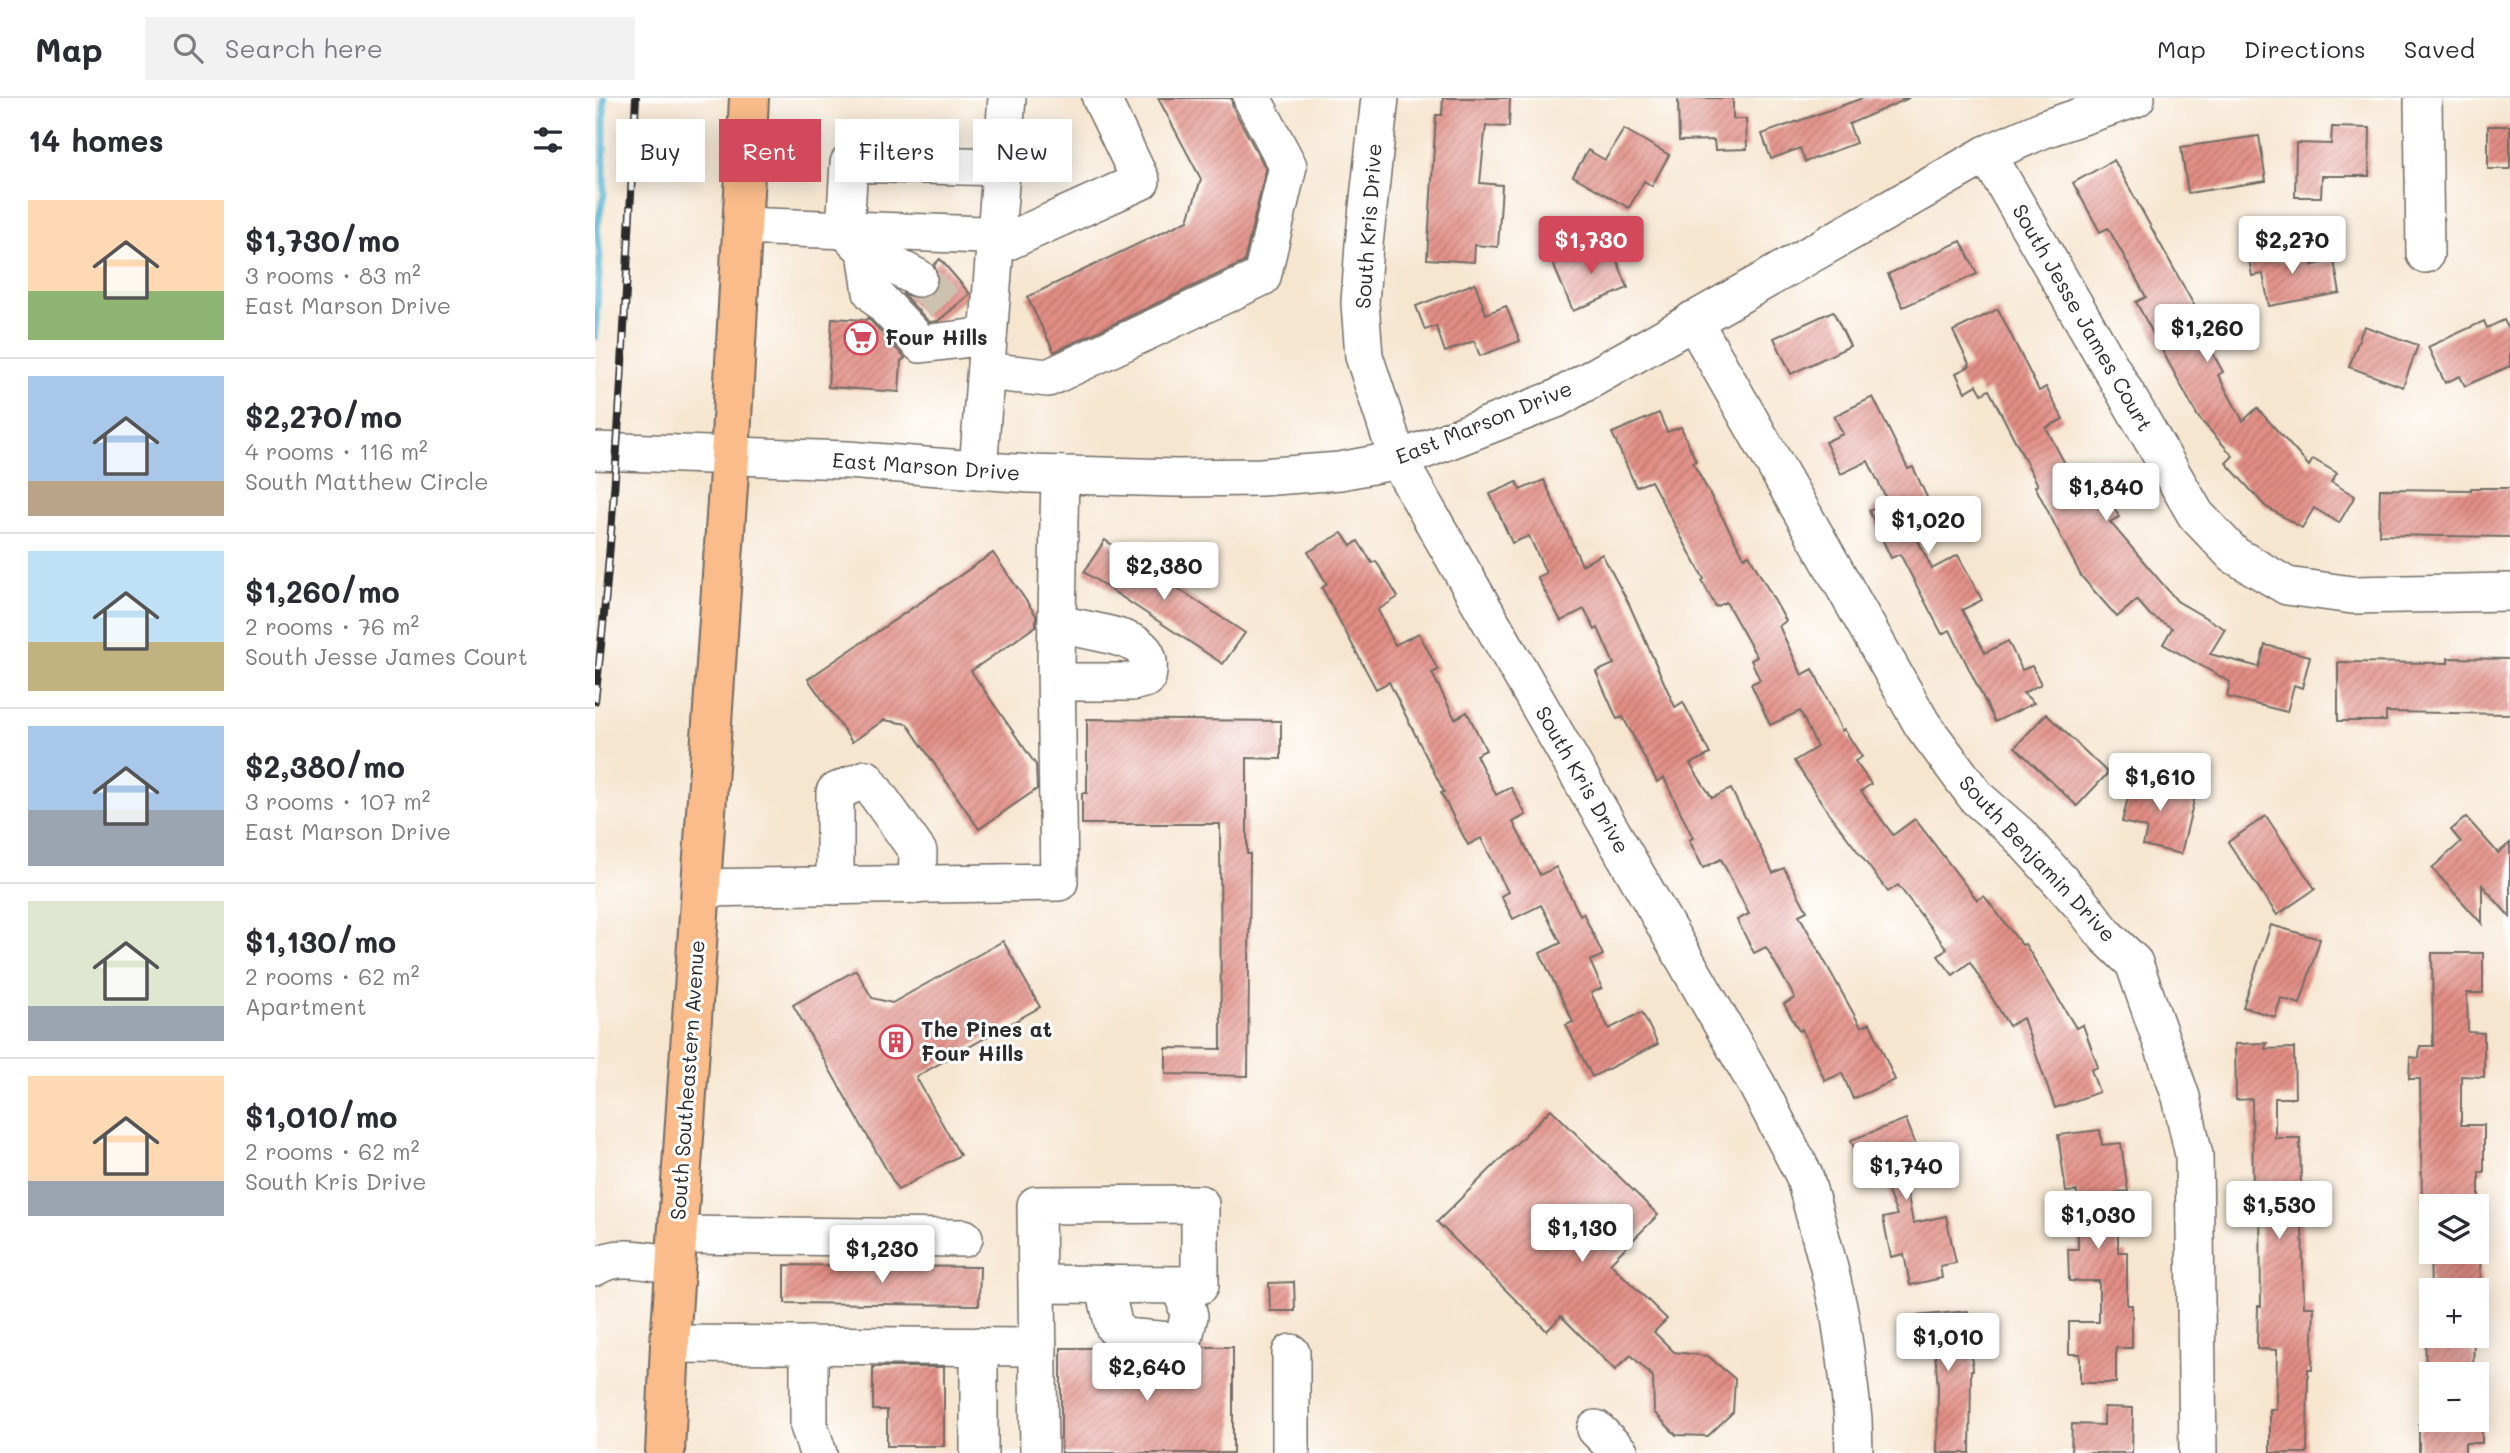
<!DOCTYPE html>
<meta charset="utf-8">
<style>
body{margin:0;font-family:Mali,sans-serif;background:#f2f2f3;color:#2b2b33;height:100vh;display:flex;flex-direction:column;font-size:26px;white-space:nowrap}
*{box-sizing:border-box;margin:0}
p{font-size:23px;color:#7c7c81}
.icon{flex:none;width:38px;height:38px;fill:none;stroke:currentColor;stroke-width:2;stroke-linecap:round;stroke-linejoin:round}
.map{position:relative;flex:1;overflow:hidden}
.sheet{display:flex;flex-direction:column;background:#fff;width:595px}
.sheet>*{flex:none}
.top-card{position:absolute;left:21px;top:21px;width:665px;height:63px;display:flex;gap:14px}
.controls{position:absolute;left:1824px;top:1096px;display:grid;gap:14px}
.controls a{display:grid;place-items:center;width:70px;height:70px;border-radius:0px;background:#fff;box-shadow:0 4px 18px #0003;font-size:35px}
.price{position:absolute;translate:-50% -60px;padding:0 16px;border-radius:7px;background:#fff;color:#222;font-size:23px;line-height:46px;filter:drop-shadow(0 2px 4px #0008)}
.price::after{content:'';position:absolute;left:50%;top:42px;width:21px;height:16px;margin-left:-10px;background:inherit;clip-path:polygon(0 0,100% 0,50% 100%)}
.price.selected{background:#d1495b;color:#fff}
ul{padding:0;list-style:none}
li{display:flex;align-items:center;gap:21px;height:175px;padding:0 28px}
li+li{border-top:2px solid #e1e1e2}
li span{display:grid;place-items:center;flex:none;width:196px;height:140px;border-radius:0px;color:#555}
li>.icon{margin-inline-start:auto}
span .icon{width:84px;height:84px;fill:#fffc;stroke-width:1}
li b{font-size:30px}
h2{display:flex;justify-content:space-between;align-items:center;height:84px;padding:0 28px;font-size:30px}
.pill{padding:0 24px;border-radius:0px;background:#fff;box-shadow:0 4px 18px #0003;font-size:24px;line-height:63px}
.pill.selected{background:#d1495b;color:#fff}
header{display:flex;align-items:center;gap:42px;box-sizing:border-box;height:98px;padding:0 35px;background:#fff;border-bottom:2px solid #e1e1e2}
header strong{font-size:33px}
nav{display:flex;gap:38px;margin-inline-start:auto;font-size:24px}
.search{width:490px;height:63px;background:#f2f2f3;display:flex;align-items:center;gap:18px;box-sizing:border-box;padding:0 24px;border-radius:0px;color:#7c7c81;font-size:26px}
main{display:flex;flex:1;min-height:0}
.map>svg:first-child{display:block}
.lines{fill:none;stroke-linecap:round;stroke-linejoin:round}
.stream{stroke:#51b4d0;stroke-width:7}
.building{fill:url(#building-hatch)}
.minor-tunnel{stroke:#cdc1af;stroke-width:37;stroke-dasharray:37 18;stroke-linecap:butt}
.minor-casing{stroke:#726c65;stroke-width:40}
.major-casing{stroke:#726c65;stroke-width:42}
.minor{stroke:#fff;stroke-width:37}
.major{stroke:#f9bc8a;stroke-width:38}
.rail-casing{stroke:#2b2b2b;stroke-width:8}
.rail{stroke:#fff;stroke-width:5;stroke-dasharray:16;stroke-linecap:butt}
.labels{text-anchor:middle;stroke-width:6;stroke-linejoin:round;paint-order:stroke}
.street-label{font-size:21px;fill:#2b2b2b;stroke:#fff}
.poi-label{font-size:21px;font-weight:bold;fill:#2b2b2b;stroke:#fff;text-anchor:start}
</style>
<header>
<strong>Map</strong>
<div class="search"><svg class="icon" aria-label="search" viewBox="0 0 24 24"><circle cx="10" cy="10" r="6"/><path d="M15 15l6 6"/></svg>Search here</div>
<nav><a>Map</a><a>Directions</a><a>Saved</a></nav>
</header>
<main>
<section class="sheet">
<h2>14 homes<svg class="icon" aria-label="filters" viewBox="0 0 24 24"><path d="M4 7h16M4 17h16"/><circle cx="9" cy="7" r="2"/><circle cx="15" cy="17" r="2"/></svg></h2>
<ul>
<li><span style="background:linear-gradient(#ffd9b3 65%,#8fb573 0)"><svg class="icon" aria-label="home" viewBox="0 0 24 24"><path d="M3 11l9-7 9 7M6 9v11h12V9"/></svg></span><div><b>$1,730/mo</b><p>3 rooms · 83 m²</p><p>East Marson Drive</p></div></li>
<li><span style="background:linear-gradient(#a9c7e8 75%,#b9a48a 0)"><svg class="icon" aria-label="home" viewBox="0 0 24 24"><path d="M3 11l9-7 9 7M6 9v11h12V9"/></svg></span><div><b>$2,270/mo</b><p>4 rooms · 116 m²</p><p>South Matthew Circle</p></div></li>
<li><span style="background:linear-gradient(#bfe0f5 65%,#c2b280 0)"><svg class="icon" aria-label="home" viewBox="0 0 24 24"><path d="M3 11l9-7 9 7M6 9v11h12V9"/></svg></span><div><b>$1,260/mo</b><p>2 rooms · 76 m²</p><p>South Jesse James Court</p></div></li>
<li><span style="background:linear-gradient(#a9c7e8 60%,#9aa5b1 0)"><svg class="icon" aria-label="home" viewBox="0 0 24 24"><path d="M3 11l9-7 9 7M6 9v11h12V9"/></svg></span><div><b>$2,380/mo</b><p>3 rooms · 107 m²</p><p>East Marson Drive</p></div></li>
<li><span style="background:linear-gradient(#dfe7d0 75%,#9aa5b1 0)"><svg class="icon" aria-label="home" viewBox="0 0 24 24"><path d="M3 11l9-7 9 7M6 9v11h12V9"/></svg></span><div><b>$1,130/mo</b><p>2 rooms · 62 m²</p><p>Apartment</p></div></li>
<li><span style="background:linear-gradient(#ffd9b3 75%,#9aa5b1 0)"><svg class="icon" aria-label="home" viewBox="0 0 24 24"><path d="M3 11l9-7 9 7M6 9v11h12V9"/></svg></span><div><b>$1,010/mo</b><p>2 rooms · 62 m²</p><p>South Kris Drive</p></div></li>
</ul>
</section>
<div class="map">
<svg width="1915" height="1355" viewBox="0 0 1915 1355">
<defs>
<pattern id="building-hatch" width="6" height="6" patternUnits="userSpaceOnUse" patternTransform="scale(1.75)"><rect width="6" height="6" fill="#e28e85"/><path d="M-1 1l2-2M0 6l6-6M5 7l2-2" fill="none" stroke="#b7746d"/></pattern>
</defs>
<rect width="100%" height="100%" fill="#fff"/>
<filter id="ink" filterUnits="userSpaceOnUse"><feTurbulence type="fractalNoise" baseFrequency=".0143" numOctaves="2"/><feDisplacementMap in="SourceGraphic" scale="14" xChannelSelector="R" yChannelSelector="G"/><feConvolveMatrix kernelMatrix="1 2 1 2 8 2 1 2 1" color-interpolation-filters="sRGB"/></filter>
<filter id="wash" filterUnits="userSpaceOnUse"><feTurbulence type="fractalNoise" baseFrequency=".00686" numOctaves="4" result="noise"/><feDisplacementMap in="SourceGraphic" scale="28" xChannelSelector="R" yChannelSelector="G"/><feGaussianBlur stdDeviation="1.57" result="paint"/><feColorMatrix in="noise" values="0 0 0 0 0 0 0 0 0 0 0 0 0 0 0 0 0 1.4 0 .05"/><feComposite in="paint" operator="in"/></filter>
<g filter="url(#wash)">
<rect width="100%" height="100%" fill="#f6e6d0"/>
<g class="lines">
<!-- stream -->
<path class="stream" d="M0,239l5,-80 -3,-29 7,-34v-96"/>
</g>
<g id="blocks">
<!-- building -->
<g class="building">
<path d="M563,0h73l2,10 33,61 -22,93 -190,90 -27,-55 161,-77 13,-41z"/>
<path d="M848,0h67l-1,29 -23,-1 -2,16 -4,41 22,2 -4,62 -23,-2 -1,17 -47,-3 9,-144h6z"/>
<path d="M1083,0h55v21h13l1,30 -32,1 -1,-10 -35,1z"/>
<path d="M1268,0h46l-60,26 7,19 -51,19 -5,-14 -29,11 -9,-25z"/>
<rect x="1893" y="28" width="22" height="43"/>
<path d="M1737,29l38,1 -1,48h-47l-1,21h-26l1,-54 35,1z"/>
<path d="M1029,31l45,26 -17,31 -8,-5 -15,27 -56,-32 15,-26 17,10z"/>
<path d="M1664,38l7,45 -78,12 -7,-46z"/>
<path d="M1519,62l81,147 -6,3 34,62 -5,3 25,46 14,-13 52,58 4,-7 24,14 -6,9 24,14 -16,27 -25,-15 -12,20 -37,-22 -39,-43 7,-7 -35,-39 -62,-115 10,-5 -21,-39 -17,-30 -8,4 -27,-49z"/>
<path d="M1014,143l19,47 -55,23 -20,-47z"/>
<path d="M1366,143l16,33 -74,33 -15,-33z"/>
<path d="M1680,144l2,19 33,-2 2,6 22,-4 6,32 -71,13 -6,-32 -11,2 -5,-29z"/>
<path d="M345,161l30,35 -32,27 -9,1 -27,-29 16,6 12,-4 6,-7 3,-10 -5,-13z"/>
<path d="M880,185l11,31 20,-8 14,35 -40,15 -6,-15 -29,11 -9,-26 -11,4 -9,-24z"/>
<path d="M1403,211l41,82 7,-4 17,32 -17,9 35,66 21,-11 17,34 -9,5 67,79 48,28 -15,25 49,13 6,-22 45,11 -8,32 -8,-3 -7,27 -60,-15 3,-15 -67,-38 9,-16 -22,-13 -13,-15 -20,17 -36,-41 -46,-90 3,-1 -49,-95 -7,4 -5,-9 -12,7 -9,-19 14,-7 -17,-35z"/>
<path d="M1238,213l17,35 -59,28 -17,-36z"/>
<path d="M237,220l34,2 2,-2 37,40 -4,3 -2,31 -71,-5z"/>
<path d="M1909,222l6,12v34l-45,20 -5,-10 -15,7 -17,-36 56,-26 3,7z"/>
<path d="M1769,228l54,19 -15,42 -54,-20z"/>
<path d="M1278,299l35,72 5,-2 24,52 -24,11 19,39 26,-14 24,45 -20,10 23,43 23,-12 14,29 10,-4 9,18 -18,9 11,10 -39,19 -45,-92 -8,4 -42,-80 -9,4 -22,-47 19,-9 -20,-41 -27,13 -16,-32 18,-8 -9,-18z"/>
<path d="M1064,315l8,19 14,-5 15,34 -3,2 51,94 5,-2 37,66 -7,5 23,49 11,-6 29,62 2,-2 18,28 -7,4 16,23 -10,7 32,44 22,-16 62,81 7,-4 38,49 3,-1 51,84 7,-3 15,42 -7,3 8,22 -44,16 -32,-90 -14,8 -39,-64 -17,13 -15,-19 9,-7 -49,-64 -10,7 -60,-80 -34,-51 23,-14 -17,-36 -30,14 -19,-41 9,-4 -9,-20 6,-3 -31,-55 -10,5 -14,-26 2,-2 -53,-98 -15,6 -24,-54z"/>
<path d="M949,382l38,85 20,-11 27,50 46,103 8,-5 27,52 -20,10 22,34 19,-9 42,84 11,-5 23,43 -8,4 62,112 9,-4 25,57 -42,19 -11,-26 -17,8 -23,-52 -3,2 -15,-27 11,-6 -29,-51 -12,6 -17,-33 12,-6 -28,-55 -18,9 -14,-28 4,-2 -29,-60 -7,4 -34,-65 -6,2 -21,-47 18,-8 -16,-36 -3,2 -11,-21 -23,12 -24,-44 9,-4 -17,-37 -17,7 -22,-49 27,-12 3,8z"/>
<path d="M1876,390h39v49l-131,-2 1,-46 91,1z"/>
<path d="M747,435l9,13 7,-5 14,22 4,-2 22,36 -20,13 17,35 24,-12 19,37 -6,3 23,46 12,-7 19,38 -10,5 20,40 15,-8 15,28 -13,7 27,53 16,-8 24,48 3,-2 20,42 -13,6 12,27 -11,5 18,36 33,-17 16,32 -66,33 -26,-52 7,-3 -33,-69 21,-10 -20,-38 -28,14 -12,-23 7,-4 -27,-54 -13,7 -27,-52 3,-1 -55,-110 -13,7 -54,-101 5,-4 -19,-32z"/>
<path d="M510,442l140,93 -22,31 -139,-92z"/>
<path d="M398,455l43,62v11l-65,45 65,94 1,24 -58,40 -72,-105 -23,-4 -32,22 -44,-63z"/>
<path d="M1853,560l62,1v55l-124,-2v9h-48v-59l110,1z"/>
<path d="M1451,616l62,59 -31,33 -62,-59z"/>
<path d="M492,621l194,2v38l-34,-1v96h3l-2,222 -82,-2v-26l55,1 -1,-225h-138v-31h5z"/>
<path d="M1538,679l63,15 -15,62 -38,-9 4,-17 -25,-6z"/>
<path d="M1671,718l49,73 -38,26 -49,-73z"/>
<path d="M1871,719l32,36 12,-10v74l-28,-32v39l-50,-56 29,-26 -10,-12z"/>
<path d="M1676,827l49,14 -20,65 -19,-6 -6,19 -32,-10z"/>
<path d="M408,843l37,66 -124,70 44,78 -62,35 -105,-185 63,-35 16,28 20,5z"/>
<path d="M1837,855h51v40h-16l1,39 16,1v44l-23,-1v49h23v47h-5v30l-57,1 -2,-124h-11l1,-22 9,1 1,-12h13z"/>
<path d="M1672,945l-2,6 29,-1 1,50h-20v40h25l4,169h10l-2,62h-4l-1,84h-37v-44h6l1,-59 -20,-1 1,-43h3l-1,-104h-7l-1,-103 -16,1 -1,-56z"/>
<path d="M956,1011l107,106 -48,48 57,56 -13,13 20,20 34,4 27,23 -2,33 -25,24 -32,-1 -22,-23 -1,-35 -22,-22 -16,15 -54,-54 -14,15 -110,-109z"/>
<path d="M1311,1021l22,58 -22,8 7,38 33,-7 10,47 -16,3 2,12 -32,7 -6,-31 -13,3 -8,-39 14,-3 -19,-49 -15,6 -12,-32z"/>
<path d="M1505,1032l2,15 19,-2 7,48 -10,1v60h9v53h5v43h-16v35h-36v-29h-11v-32h30v-41h-30l-1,-32h10l-1,-58 -11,1 -8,-57z"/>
<path d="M1835,1153h50l1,39h-50z"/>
<path d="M190,1167l195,2 -1,38 -194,-2z"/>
<path d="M699,1184l1,29h-25l-1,-28z"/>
<path d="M1373,1213l5,59h-2l-1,83h-33l1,-65 -3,-36 -26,3 -4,-38z"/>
<path d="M1831,1237h48l-1,39h-48z"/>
<path d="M607,1249h31v106h-172v-105h44l17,10 48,4 20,-5z"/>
<path d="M278,1269h71v79h-57v-36h-14z"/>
<path d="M1509,1309l29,1 -1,45h-61l1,-29 32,1z"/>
<path d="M1858,1321h29v24h-17v10h-46v-29h34z"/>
</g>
</g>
</g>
<g filter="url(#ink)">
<use href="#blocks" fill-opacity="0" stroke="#726c65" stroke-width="2"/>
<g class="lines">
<!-- minor-tunnel -->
<path class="minor-tunnel" d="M323,180l33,32"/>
<defs>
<g id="minor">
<path d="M412,0l-12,149 146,-66 -40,-83"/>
<path d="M785,0l-16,146 -4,59 4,53 34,104 359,625 47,90 24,89 11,47 7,47 7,61 1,34"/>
<path d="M1828,0l2,156"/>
<path d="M1392,56l209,361 38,40 53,31 65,9 158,-3"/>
<path d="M147,128l242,9 11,12 -17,223"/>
<path d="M271,153l6,41 49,52 67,-8"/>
<path d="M323,180l-52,-27 -21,-21 4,-67 152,4"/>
<path d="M1098,222l229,404 55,74 41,36 63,70 25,32 28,27 47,134 13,58 4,298"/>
<path d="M391,273l62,7 214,-101 26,-111 -36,-68"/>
<path d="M0,353l252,9 183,14 146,4 85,-1 79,-6 58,-11 158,-61 431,-245 57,-25 92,-31"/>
<path d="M462,584h75l15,-4c2,-11 3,-22 -6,-30 -12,-12 -65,-20 -84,-24"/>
<path d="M240,788v-94l31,-13 52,73 -1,33"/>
<path d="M105,790l359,-6 -3,-218 4,-189"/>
<path d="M83,1137l286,3"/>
<path d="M0,1169c22,-15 56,-5 81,-2"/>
<path d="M442,1186l163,1v-81l-164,1 3,248"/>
<path d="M509,1186l10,43 10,10 47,4 13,-4 5,-21 -7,-31"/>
<path d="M75,1246l368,3"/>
<path d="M214,1247v81l9,27"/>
<path d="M1001,1331l24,24"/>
<path d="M384,1355v-107"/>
<path d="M696,1355v-100"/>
</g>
<path id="major" d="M70,1355l5,-109 60,-887 19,-359"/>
</defs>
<!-- minor casing -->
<use href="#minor" class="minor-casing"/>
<!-- major casing -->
<use href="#major" class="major-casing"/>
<!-- minor -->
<use href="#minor" class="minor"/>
<!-- major -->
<use href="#major" class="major"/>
<defs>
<path id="rail" d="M0,603c23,-200 30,-402 41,-603"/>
</defs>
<!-- rail casing -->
<use href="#rail" class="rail-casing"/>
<!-- rail -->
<use href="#rail" class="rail"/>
</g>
</g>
<!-- icons -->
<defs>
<symbol id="supermarket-ring" viewBox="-11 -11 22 22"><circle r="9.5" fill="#fff" stroke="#d1495b" stroke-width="1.5"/><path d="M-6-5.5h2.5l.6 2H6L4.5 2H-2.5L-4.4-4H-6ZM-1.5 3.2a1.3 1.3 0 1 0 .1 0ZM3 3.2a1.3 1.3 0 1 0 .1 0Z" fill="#d1495b"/></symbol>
<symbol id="building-ring" viewBox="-11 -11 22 22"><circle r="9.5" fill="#fff" stroke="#d1495b" stroke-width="1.5"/><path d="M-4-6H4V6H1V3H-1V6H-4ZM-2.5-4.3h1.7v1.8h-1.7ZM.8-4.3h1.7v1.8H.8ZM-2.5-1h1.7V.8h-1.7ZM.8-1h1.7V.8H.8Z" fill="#d1495b"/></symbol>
</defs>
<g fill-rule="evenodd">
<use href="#supermarket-ring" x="247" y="221" width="38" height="38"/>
<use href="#building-ring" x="282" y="925" width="38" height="38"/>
</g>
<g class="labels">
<!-- street labels -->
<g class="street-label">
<text transform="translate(774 128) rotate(-86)" y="7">South Kris Drive</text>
<text transform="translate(1487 220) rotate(60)" y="7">South Jesse James Court</text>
<text transform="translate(889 325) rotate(-22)" y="7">East Marson Drive</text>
<text transform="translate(331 369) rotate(4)" y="7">East Marson Drive</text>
<text transform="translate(987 682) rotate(60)" y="7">South Kris Drive</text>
<text transform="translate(1442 761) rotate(47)" y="7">South Benjamin Drive</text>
<text transform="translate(93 982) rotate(-86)" y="7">South Southeastern Avenue</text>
</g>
<!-- poi labels -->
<g class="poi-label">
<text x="290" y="247">Four Hills</text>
<text x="326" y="939">The Pines at<tspan x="326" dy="24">Four Hills</tspan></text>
</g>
</g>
</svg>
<div class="controls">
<a><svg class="icon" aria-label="layers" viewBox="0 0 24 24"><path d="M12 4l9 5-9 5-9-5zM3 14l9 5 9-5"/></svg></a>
<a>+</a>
<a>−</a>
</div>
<b class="price selected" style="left:996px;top:178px">$1,730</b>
<b class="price" style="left:1697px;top:178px">$2,270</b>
<b class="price" style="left:1612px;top:266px">$1,260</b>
<b class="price" style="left:1511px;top:425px">$1,840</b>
<b class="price" style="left:1333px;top:458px">$1,020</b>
<b class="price" style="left:569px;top:504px">$2,380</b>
<b class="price" style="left:1565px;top:715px">$1,610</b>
<b class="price" style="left:1311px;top:1104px">$1,740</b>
<b class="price" style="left:1684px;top:1143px">$1,530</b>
<b class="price" style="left:1503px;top:1153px">$1,030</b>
<b class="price" style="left:987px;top:1166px">$1,130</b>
<b class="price" style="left:287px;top:1187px">$1,230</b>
<b class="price" style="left:1353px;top:1275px">$1,010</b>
<b class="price" style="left:552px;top:1305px">$2,640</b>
<div class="top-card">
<a class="pill">Buy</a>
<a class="pill selected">Rent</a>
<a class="pill">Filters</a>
<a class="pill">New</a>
</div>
</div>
</main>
